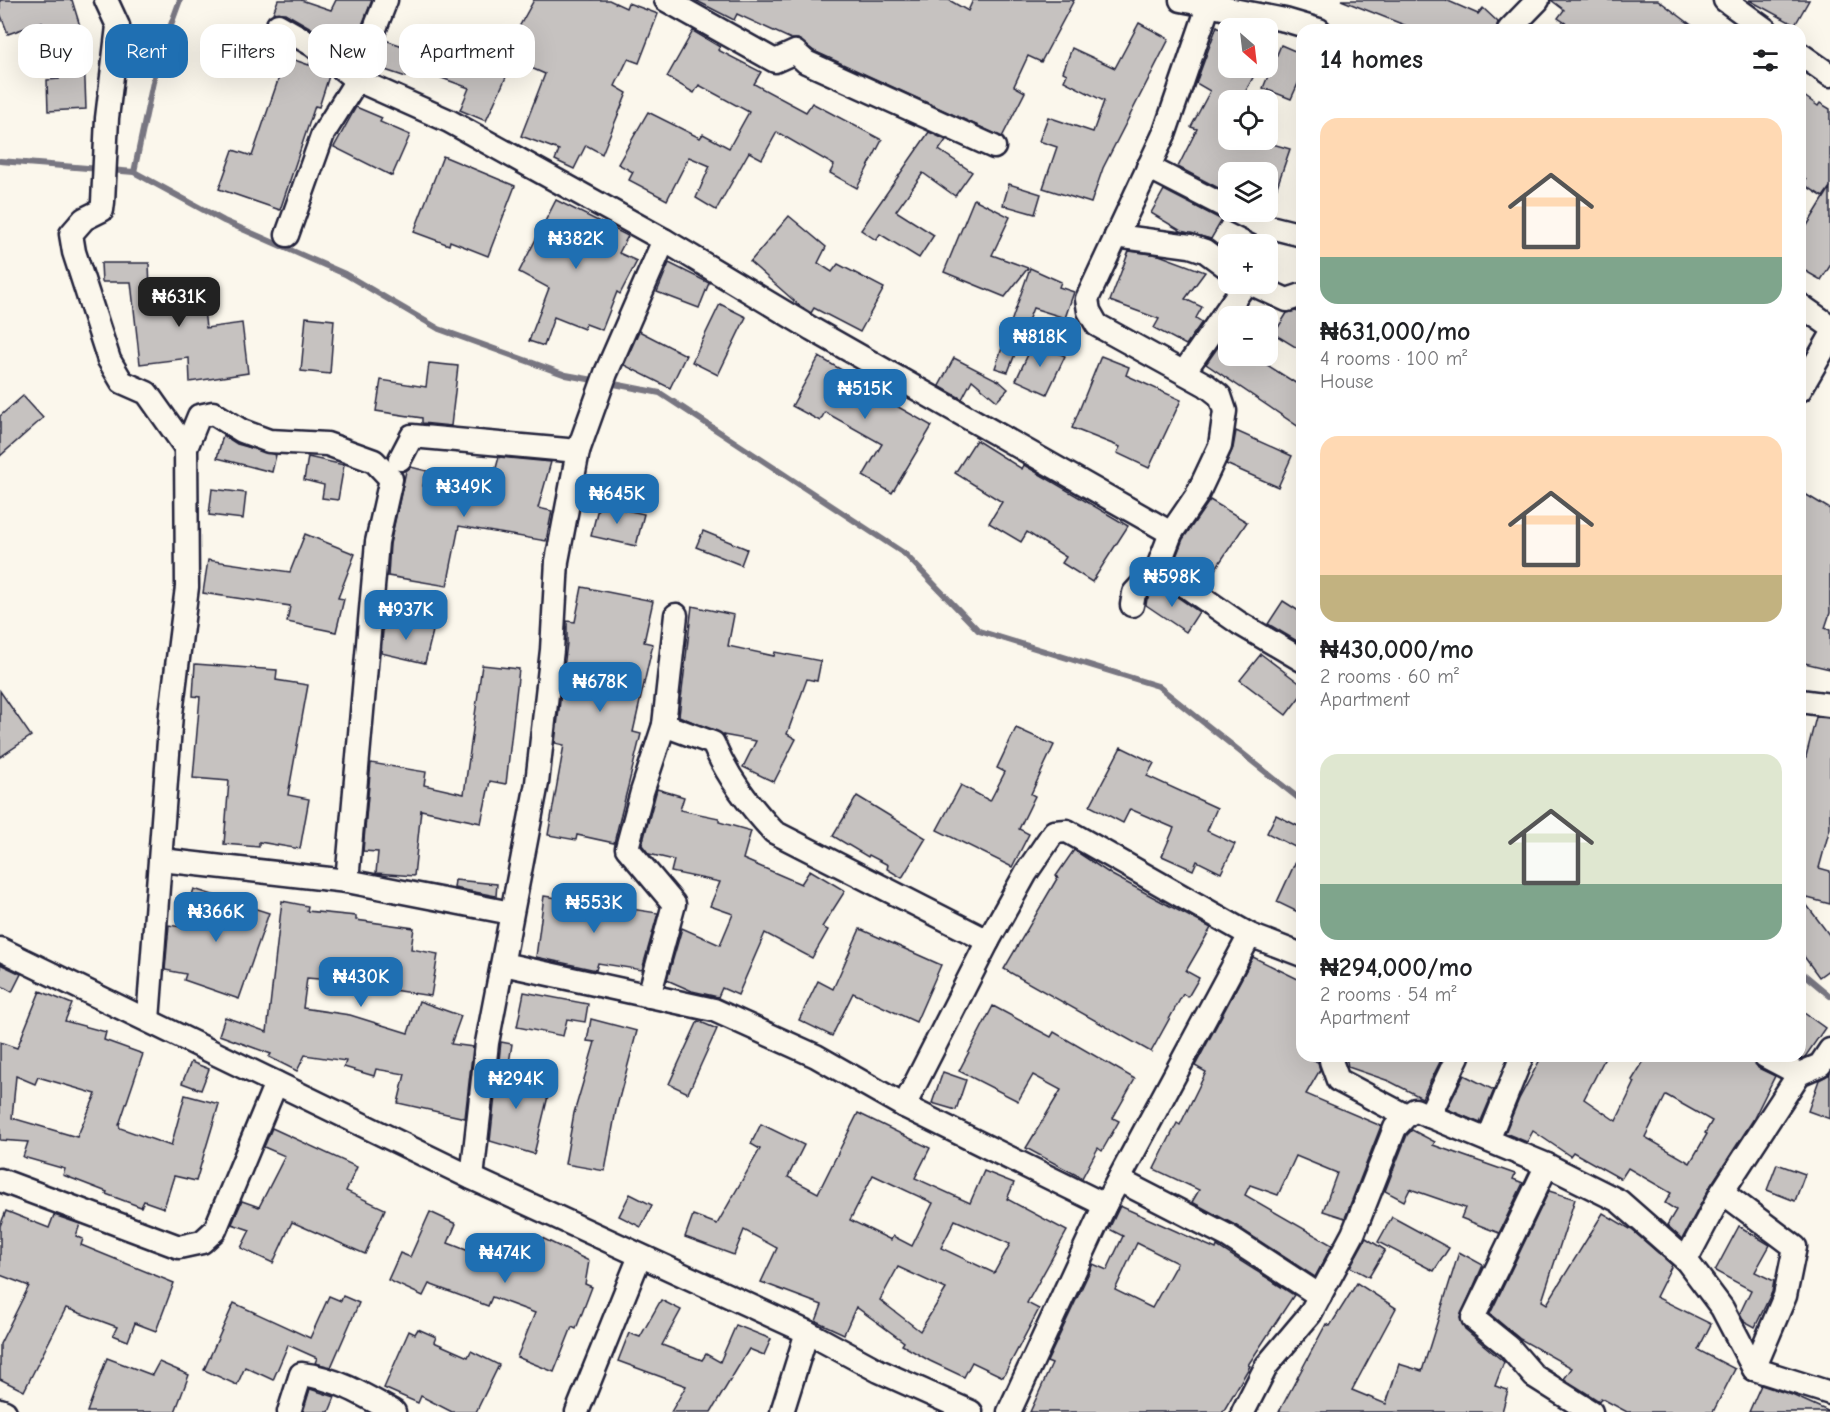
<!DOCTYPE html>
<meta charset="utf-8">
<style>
body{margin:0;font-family:"Comic Neue",sans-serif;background:#f6f6f6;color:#202124;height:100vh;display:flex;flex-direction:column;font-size:22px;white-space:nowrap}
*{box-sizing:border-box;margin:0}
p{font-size:20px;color:#757577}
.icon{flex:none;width:33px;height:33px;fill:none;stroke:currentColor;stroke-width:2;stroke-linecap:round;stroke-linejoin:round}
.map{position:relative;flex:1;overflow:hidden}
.sheet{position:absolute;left:1296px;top:24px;width:510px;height:1038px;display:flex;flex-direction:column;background:#fff;border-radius:18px;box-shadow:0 6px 24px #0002}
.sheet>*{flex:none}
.hud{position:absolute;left:18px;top:24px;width:570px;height:54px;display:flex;gap:12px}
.needle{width:39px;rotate:152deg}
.fabs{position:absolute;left:1218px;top:18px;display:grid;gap:12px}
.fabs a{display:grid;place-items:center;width:60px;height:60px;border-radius:12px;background:#fff;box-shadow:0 6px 24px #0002;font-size:30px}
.price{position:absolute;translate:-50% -51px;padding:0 14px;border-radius:12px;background:#1f6fb2;color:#fff;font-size:20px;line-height:39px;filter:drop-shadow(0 2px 3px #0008)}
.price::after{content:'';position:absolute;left:50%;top:36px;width:18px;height:14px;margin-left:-9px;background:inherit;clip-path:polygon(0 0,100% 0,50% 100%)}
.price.active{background:#222;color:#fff}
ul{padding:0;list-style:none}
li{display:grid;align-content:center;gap:12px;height:318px;padding:0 24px}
li span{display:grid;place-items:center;height:186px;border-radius:18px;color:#555}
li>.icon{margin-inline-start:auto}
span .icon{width:108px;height:108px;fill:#fffc;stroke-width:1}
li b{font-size:26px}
h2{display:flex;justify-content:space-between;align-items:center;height:72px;padding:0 24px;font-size:26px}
.pill{padding:0 21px;border-radius:18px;background:#fff;box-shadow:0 6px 24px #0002;font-size:21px;line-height:54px}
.pill.active{background:#1f6fb2;color:#fff}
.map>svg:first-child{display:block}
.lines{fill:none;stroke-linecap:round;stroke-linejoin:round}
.stream{stroke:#787681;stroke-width:6}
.building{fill:#c6c2c0;stroke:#22223b;stroke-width:1.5;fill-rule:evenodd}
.minor-casing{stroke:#22223b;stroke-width:27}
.minor{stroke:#fbf7ec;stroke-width:22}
</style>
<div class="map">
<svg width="1830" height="1412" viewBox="0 0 1830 1412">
<rect width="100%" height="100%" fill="#fbf7ec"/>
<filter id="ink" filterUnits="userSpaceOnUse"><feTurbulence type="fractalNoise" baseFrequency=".0167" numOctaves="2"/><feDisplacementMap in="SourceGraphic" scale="12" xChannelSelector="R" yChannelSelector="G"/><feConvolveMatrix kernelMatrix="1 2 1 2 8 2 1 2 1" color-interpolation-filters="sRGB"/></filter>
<g filter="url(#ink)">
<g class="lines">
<!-- stream -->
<g class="stream">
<path d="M0,161l100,8"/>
<path d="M110,170l24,2 90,49 121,53 94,55 127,46 33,6"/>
<path d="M134,172l23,-109 23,-63"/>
<path d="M609,383l51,10 245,161 74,77 179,55 144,115"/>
<path d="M1800,971l30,25"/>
</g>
</g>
<!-- building -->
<g class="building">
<path d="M0,0h72l16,52 -4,1 2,56 -38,2 -1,-31 12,-1 -17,-57 -34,12 -8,-21z"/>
<path d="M278,0h23l30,10 5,-10h36l-20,50 -13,-5 -1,3 -18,-15 -35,-20h-12z"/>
<path d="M534,0h75l17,8 2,-5 30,11 -19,49 -11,-4 -13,27 12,7 -25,61 -16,-9 -12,24 -19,-9 4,-10 -38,-14 24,-62 -42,-18z"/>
<path d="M695,0h254l19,11 5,-11h101l-33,62 -13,-6 -14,30 11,6 -23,45 -188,-86 -16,-12h-7l-54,-25 -3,6z"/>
<path d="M1341,0h105l32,14 5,-6 15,14 -2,8h-79z"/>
<path d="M1551,0h107l40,30h-122l-18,-12 6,-8z"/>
<path d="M1749,0h60l-14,25z"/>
<path d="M1139,23l30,16 -66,129 -12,35 -48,-15 14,-41 -18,-6 9,-24 45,15 11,-31 -40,-20 3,-7 -4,-2 9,-24 43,20z"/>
<path d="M1217,26l11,7v35h30l-17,32h-13v40h31l31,9 -20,58h-2v-35h-40v21l-50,-26 19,-38 -6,-2 19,-36 -14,-8z"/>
<path d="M693,31l27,16 -2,3 43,22 -7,12 52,28 6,-9 70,37 -25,48 -27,-15 4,-8 -57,-33 -15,27 -13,-7 -33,58 -20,-12 14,-32 -21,-9 -22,43 -38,-20 4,-8 -15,-8 30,-52 52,26 3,-4 26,14 20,-36 -50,-27 -5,8 -27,-16z"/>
<path d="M385,40l92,31 8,-19 27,12 -26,57 -26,-11 9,-22 -60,-22 -3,11 -30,-10z"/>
<path d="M1281,45l21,9v21l-11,24 -28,-11z"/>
<path d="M286,57l23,8 2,-4 18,15 -10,31 -4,-1 -35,104 -61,-21 14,-39 19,6z"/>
<path d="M1800,93l18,13 2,-3 10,6v78l-7,10 -20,-13 3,-5 -6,-4z"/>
<path d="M356,107l26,11 -2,4 30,13 -18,41 -58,-29z"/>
<path d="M929,132l17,8 -7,10 33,22 -17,24 -32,-23 -27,38 38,24 -15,23 -39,-24 -4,6 -15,-10z"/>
<path d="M443,156l72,30 -27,70 -38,-15 -1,4 -35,-13z"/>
<path d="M1009,184l32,10 -6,20 -32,-9z"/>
<path d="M1830,188v78l-9,14 -21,-12v-31z"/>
<path d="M1164,190l58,30 -11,19 -30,-8 -30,-18z"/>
<path d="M974,199l36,18 -18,38 36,13 -23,29 -61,-25z"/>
<path d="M556,200l72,36 -9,17 18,8 -17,33 -3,-2 -15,38 -16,-6 -2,5 -30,-12 -10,29 -15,-5 20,-53 -30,-16z"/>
<path d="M789,216l37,31 -8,16 14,9 6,-8 46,24 -24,44 -46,-24 -3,5 -11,-7 -50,-44z"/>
<path d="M1129,251l30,4 46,17 -20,27 17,8 -6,11 6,4 -16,23 -32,-17 5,-9 -49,-18z"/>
<path d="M101,263h48l1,28 22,-2 2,15 29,-3 3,27 36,-5 6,50 -58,9 -1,-24 -49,6 -9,-82h-29z"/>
<path d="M669,263l40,20 -10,25 -42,-16z"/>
<path d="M1030,268l31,14 -2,5 15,5 -9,26 -32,-10 -25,64 -13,-4z"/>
<path d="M720,304l26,13 -28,58 -26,-13z"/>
<path d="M1296,311l6,4v36l-28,-17 13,-21z"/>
<path d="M306,317l28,3 -4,54 -29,-3z"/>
<path d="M639,331l47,24 -16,33 -46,-23z"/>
<path d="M1225,337l3,2v17h25l49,31v42l-96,-65z"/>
<path d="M1034,342l31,14 -18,38 -31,-14z"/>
<path d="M1101,356l28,11 -3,8 55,25 -32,68 -32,-15 3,-6 -48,-19z"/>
<path d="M819,357l28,16 -2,4 87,49 -40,67 -29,-17 19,-32 -57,-32 -5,9 -28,-15z"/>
<path d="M954,358l45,23 9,8 -11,12 -25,-21 -10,19 -23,-13z"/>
<path d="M429,363l29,3 -7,60 -29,-3v-5l-46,-7 5,-31 45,7z"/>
<path d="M23,396l20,22 -43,38v-40z"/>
<path d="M1236,431l56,25 -14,31 -52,-23 7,-16z"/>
<path d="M223,435l14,9 39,11 -4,17 -55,-14z"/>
<path d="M976,440l46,29 2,-4 104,61 -36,56 -30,-19 4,-6 -39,-25 -6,10 -32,-19 13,-21 -47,-29z"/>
<path d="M308,457l36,8 -6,35 -16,-2 2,-13 -20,-5z"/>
<path d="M499,457l52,5 -13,46 14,3 -6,30 -87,-15 -12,60 -59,-10 2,-32 16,-73 5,-4 16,4 -4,15 65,11z"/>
<path d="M212,489l34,4 -3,26 -34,-4z"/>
<path d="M1800,491l30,18v104l-5,15 5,2v39l-30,-7z"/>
<path d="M1210,500l37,22 -41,61 -32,-21 9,-23z"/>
<path d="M599,504l45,10 -8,32 -45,-10z"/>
<path d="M703,531l44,18 -6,16 -45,-18z"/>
<path d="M305,534l50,20 -17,44 6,1 -8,33 -49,-10 3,-16 -87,-13 5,-33 82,12z"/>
<path d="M1160,585l39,27 -13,20 -40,-27 1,-6z"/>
<path d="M582,587l71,14 -9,41 9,2 -20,88 8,2 -27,109 -37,-8 -1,5 -28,-5 16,-90 -9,-2 12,-100v-22l8,1z"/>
<path d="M1283,601l19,12v31l-34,-20z"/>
<path d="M692,606l42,9 -6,31 46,10 1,-4 46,9 -4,20 -10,-2 -20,55 9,5 -22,43 -31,-15 13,-26 -33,-6 -44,-19z"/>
<path d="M384,620l49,11 -8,32 -44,-10z"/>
<path d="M1261,654l41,31v9l-16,21 -46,-35z"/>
<path d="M195,664l82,6 -1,10 32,5 -20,110 21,4 -9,50 -41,-7v5l-35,-3 5,-63 -36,-3 7,-81 -7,-1z"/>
<path d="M482,665l37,4 -13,115 -16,-3 -9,42 -60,-13 -7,66 -38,-3 2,-21 -15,-1 8,-88 55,9 -2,13 40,9z"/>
<path d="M0,691l31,45 -31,21z"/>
<path d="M1816,717l14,1v110l-11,40 11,3v33l-30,-8 30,40v33l-11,8 -19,-26v-188l4,1z"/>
<path d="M1016,728l38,17 -23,49 4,2 -16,33 10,5 -17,33 -75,-37 24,-45 29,16 15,-29 -8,-4z"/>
<path d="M1121,747l33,16 -7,13 70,32 -10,23 28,13 -14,29 -24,-12 -4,9 -31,-14 12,-28 -44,-19 -7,14 -33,-17z"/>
<path d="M657,789l27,8 -4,13 39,8v4l32,9 -8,28 58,25 9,-14 35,21 -23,36 6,3 -16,28 -47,-25 -27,62 -16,-7 -4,9 -26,-6 -25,-11 15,-52 38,17 13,-31 -23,-8 10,-24 -49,-10 3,-12 -25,-6 -7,-9z"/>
<path d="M857,796l69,42 -24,40 -15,-9 1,-4 -19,-10 -1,2 -35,-21z"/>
<path d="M1276,815l26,13v86l-25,-12 24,-52 -34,-17z"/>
<path d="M1074,850l38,25 99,53 -25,43 13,7 -11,19 -5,-3 -32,58 -147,-83 54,-92 -2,-1z"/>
<path d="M455,880l42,4 -1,12 -42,-8z"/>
<path d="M194,889l75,24 -30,86 -55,-19 2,-6 -21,-4 4,-45 12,2z"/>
<path d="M544,896l114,17 -16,57 -44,-7 -2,7 -60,-13z"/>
<path d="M282,901l26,5 -1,5 49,5v4l58,8 -3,21 27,5 -7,42 -64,-10v-3l-60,-5 -4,30 47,7 58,18 11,-32 42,15 -10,28 22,3 -8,71 -67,-15 7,-29 -29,-5 -2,7 -30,-9 2,-6 -41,-6 -8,16 -28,-14 2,-3 -52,-19 6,-18 42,15z"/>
<path d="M860,929l81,36 -25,57 -63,-29 -21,43 -33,-16 19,-39 15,8z"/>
<path d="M1253,957l49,24v75l16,6 2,8 -14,24 75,32 -36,92 -22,-7 14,-38 -41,-17 -18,39 -28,-10 -5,10 87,50 -17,32 -80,-52 -43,-23 7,-12 -45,-21 23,-46 3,2 26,-53 -11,-6z"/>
<path d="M0,964l21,10 -9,18 -12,-7z"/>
<path d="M40,991l32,13 -7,17 41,11 -2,8 39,14 -24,71 1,3 51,18 14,-51 34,9 -23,77 -22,-5 -10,32 -20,-7 -3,6 -35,-13 1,-2 -44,-17 2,-6 -42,-12 5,-15 -28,-2v-98l17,6zM16,1076l19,8 3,-7 58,17 -19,43 -65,-19z"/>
<path d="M524,992l64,12 -3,18 -18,-3 -4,17 -46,-9z"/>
<path d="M993,1006l58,31 3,-5 81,47 -22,39 6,3 -17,30 -4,-3 -16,30 -56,-30 35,-58 -28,-15 -15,26 -59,-30z"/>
<path d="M1800,1010l25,18 -20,29 -5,2z"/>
<path d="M591,1019l46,12 -21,79 -11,61 -40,-7 9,-51 21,-71 -8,-1z"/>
<path d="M698,1021l19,8 -29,64 -19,-9z"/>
<path d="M501,1042l11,2 -6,38 43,10 -15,62 -44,-13z"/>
<path d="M1346,1056h97l-21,42 -33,-17 -41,-14z"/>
<path d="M1542,1056h64l-22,43 32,22 19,-39 -3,-2 15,-24h105l6,12 17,8 -22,44 -42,65 -29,54 -15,-14 9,-15 -11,-7 6,-10 -43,-25 -7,11 -48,-27 -3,4 -37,-25 -6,11 -22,-9 14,-34zM1666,1095l46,26 -7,12 2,1 -17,29 -45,-26z"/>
<path d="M191,1062l18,7 -8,21 -19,-7z"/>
<path d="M943,1072l23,8 -10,30 -24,-7z"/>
<path d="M1830,1074v45l-22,-8 11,-31z"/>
<path d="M1464,1075l30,15 -14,33 -33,-14z"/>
<path d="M858,1113l72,35 -15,30 55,25 14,-32 30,12 -7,16 60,32 -40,72 12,6 -36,68 -31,-15 -8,15 -34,-16 -28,-16 2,-3 -48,-35 -12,27 -28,-13 6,-16 -61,-23 16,-34 -33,-18 -10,25 -49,-18 8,-22 24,9 43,-75 -9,-5 10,-20 43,21 -16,32 30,16zM873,1175l60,28 -21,43 -19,-10 -2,4 -41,-20zM955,1220l55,24 -16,29 -53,-25zM898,1267l48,22 -26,42 -40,-31z"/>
<path d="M272,1128l85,39 -11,24 39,18 -20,45 -73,-32 -19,41 -32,-15 9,-18 -18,-6 10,-23 17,6 26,-51 -21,-9z"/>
<path d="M1412,1130l23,12 -2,3 82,29 -2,5 10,4 -24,50 -38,-15 4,-10 -55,-19 -6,12 -19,-10 22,-56z"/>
<path d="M1777,1164l28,10 -10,27 -28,-11z"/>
<path d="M1549,1191l26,8 -33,102 5,3 56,-91 29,17 40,35 -16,32 55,27 -13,26 37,19 -22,43h-86l-26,-14 -2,3 -35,-22 8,-11 -52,-29 -30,-25z"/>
<path d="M630,1194l22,11 -11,22 -22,-11z"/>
<path d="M1120,1206l96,43 1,-3 77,49 -46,70 2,1 -27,46h-193l22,-48 -5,-2 46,-98 14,6 16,-34 -14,-7zM1137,1243l40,20 -25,45 -37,-18z"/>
<path d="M6,1211l43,17 5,-13 26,9 -4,12 7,3 -2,6 93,38 -18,48 -21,-8 -7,18 -15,-6 4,-8 -51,-19 -42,83 -24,-12v-35l29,-58 -29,-11v-49z"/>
<path d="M430,1212l26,12 -8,19 60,23 16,-30 7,3 3,-5 55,27 -4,23 7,3 -16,42 -4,-2 -18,45 -37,-15 18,-44 -43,-16 -4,9 -59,-22 -6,12 -35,-16 12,-27 10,4z"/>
<path d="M1392,1217l57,31 -15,23 -56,-29z"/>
<path d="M1739,1226l31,19 -15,27 19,9 -2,11 -17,35 -11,-6 -4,-8 11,-23 -36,-19z"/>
<path d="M1366,1238l19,12 -16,27 -19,-10z"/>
<path d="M1459,1252l24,13 -23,53 5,11 39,33 -9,24 13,4 -6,22h-223l47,-88 4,2 27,-43 39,25 -44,82 34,14 13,-40 23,7z"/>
<path d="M329,1296l12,5 2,-5 16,7 -28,64 -16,-4 2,-5 -29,-13 -15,35 -28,-13 -8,18 -33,-15 30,-67 76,35z"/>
<path d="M661,1300l20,10 -19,35 40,15 4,-6 14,8 16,-37 35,14 -7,16 -15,-6 -38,63h-40l15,-26 -68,-25 11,-28 11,4z"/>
<path d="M418,1329l18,8 -2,5 34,15 3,-6 28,14 -23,47h-24l-31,-16 -3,7 -34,-15 25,-57 6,3z"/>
<path d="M107,1358l45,17 7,-13 30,13 -14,37h-88z"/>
<path d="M1761,1385l31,10 38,17h-81z"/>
<path d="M310,1389l25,8 -6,15h-26z"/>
</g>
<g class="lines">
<defs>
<g id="minor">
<path d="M106,0l12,26 -11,92 -4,84 -1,8 -18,9 -13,15 3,18 35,108 13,22 25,11 39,55"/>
<path d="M666,0l109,61 20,-9 11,10 188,85"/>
<path d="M1181,0l104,20 34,10"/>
<path d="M1725,0l41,30"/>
<path d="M278,25l35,20 42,34 94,42 215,119 148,89 359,204"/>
<path d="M1509,30l29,-30"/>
<path d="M1800,54l30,21"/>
<path d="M1148,167l80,41"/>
<path d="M1236,212l26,13 40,10"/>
<path d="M287,235l36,-101 29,-46 34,-88"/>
<path d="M1116,236l74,10 15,5 23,17"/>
<path d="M1252,284l35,16 15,-5"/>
<path d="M1800,305l30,21"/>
<path d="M1184,372l61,-88"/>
<path d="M1800,390l30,-52"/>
<path d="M400,459l12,-23 166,15"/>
<path d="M1158,567l81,56 63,37"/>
<path d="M1132,605l2,-12 24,-26 13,-34 26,-38 23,-49 5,-35 -5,-15 -14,-11 -109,-60 -8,-14 -2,-12 78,-167 43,-125"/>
<path d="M1800,701l30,4"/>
<path d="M664,725l49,18c15,35 36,62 61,89l214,109"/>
<path d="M161,860l186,21 164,32"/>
<path d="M0,949l472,229 335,154 72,39 92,41"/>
<path d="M503,964l211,46 102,46 88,50 201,99"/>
<path d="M649,996l25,-92 -47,-56 15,-56 22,-67 12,-110"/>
<path d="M148,1020l23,-306 16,-127 -1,-139 13,-32 14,-3 29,18 27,10 58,3 47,17 17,18 -14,63 -30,339"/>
<path d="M1333,1056l-2,5 7,19 68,36"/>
<path d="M1765,1056l34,18"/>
<path d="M904,1106l84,-165 38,-68 28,-41 13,-1 183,104"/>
<path d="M1429,1116l29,-60"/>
<path d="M1488,1140l34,-84"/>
<path d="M1547,1165l-74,153 36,29 25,29 57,36"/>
<path d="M472,1178l15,-135 50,-260 15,-133 5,-89 21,-110 28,-78 58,-133"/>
<path d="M0,1180l179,67 23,-5 13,-12 61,-147"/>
<path d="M1119,1180l109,56 92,60"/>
<path d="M1686,1260l36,-68"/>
<path d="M1754,1369l31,-73 10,-49 -73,-55 77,-118 21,-9 10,-15"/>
<path d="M0,1410l5,2"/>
<path d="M289,1412l12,-38c35,4 63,21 93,38"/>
<path d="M577,1412l63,-156"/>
<path d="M782,1412l25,-80"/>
<path d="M1009,1412l96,-207 145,-270 52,20"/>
<path d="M1243,1412l24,-47 43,-51 43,-80 42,-106 11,-12 9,-6 132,55 72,36 67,59 36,48 32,61 76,24"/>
</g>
</defs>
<!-- minor casing -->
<use href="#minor" class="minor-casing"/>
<!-- minor -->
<use href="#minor" class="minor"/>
</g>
</g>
</svg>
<div class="fabs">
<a><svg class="needle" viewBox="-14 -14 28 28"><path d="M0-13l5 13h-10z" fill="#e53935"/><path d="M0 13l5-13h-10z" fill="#757577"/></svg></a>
<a><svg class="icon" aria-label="locate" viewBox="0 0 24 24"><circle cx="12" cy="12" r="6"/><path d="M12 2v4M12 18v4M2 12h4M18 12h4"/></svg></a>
<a><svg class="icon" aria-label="layers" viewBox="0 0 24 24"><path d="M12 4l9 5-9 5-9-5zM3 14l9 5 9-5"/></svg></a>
<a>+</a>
<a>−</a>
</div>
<b class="price" style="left:576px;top:270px">₦382K</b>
<b class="price active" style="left:179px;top:328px">₦631K</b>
<b class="price" style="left:1040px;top:368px">₦818K</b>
<b class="price" style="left:865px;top:420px">₦515K</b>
<b class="price" style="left:464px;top:518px">₦349K</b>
<b class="price" style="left:617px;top:525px">₦645K</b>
<b class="price" style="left:1172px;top:608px">₦598K</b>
<b class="price" style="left:406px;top:641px">₦937K</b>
<b class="price" style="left:600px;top:713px">₦678K</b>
<b class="price" style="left:594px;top:934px">₦553K</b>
<b class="price" style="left:216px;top:943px">₦366K</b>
<b class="price" style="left:361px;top:1008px">₦430K</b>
<b class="price" style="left:516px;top:1110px">₦294K</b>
<b class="price" style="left:505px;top:1284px">₦474K</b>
<div class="hud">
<a class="pill">Buy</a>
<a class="pill active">Rent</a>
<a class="pill">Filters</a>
<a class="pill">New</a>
<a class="pill">Apartment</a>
</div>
<section class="sheet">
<h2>14 homes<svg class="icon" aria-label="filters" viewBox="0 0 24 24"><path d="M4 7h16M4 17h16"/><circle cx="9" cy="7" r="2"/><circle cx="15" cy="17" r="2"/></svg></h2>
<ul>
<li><span style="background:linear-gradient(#ffd9b3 75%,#7fa58c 0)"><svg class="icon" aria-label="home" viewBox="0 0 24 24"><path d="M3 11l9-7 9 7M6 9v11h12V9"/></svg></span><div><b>₦631,000/mo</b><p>4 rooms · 100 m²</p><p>House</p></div></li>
<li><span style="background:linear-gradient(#ffd9b3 75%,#c2b280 0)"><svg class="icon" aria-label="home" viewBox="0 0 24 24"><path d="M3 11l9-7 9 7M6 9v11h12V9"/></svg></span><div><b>₦430,000/mo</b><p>2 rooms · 60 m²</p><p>Apartment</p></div></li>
<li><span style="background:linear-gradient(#dfe7d0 70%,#7fa58c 0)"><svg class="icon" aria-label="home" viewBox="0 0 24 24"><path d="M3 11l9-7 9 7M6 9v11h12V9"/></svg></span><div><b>₦294,000/mo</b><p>2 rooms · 54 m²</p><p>Apartment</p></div></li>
</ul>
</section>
</div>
